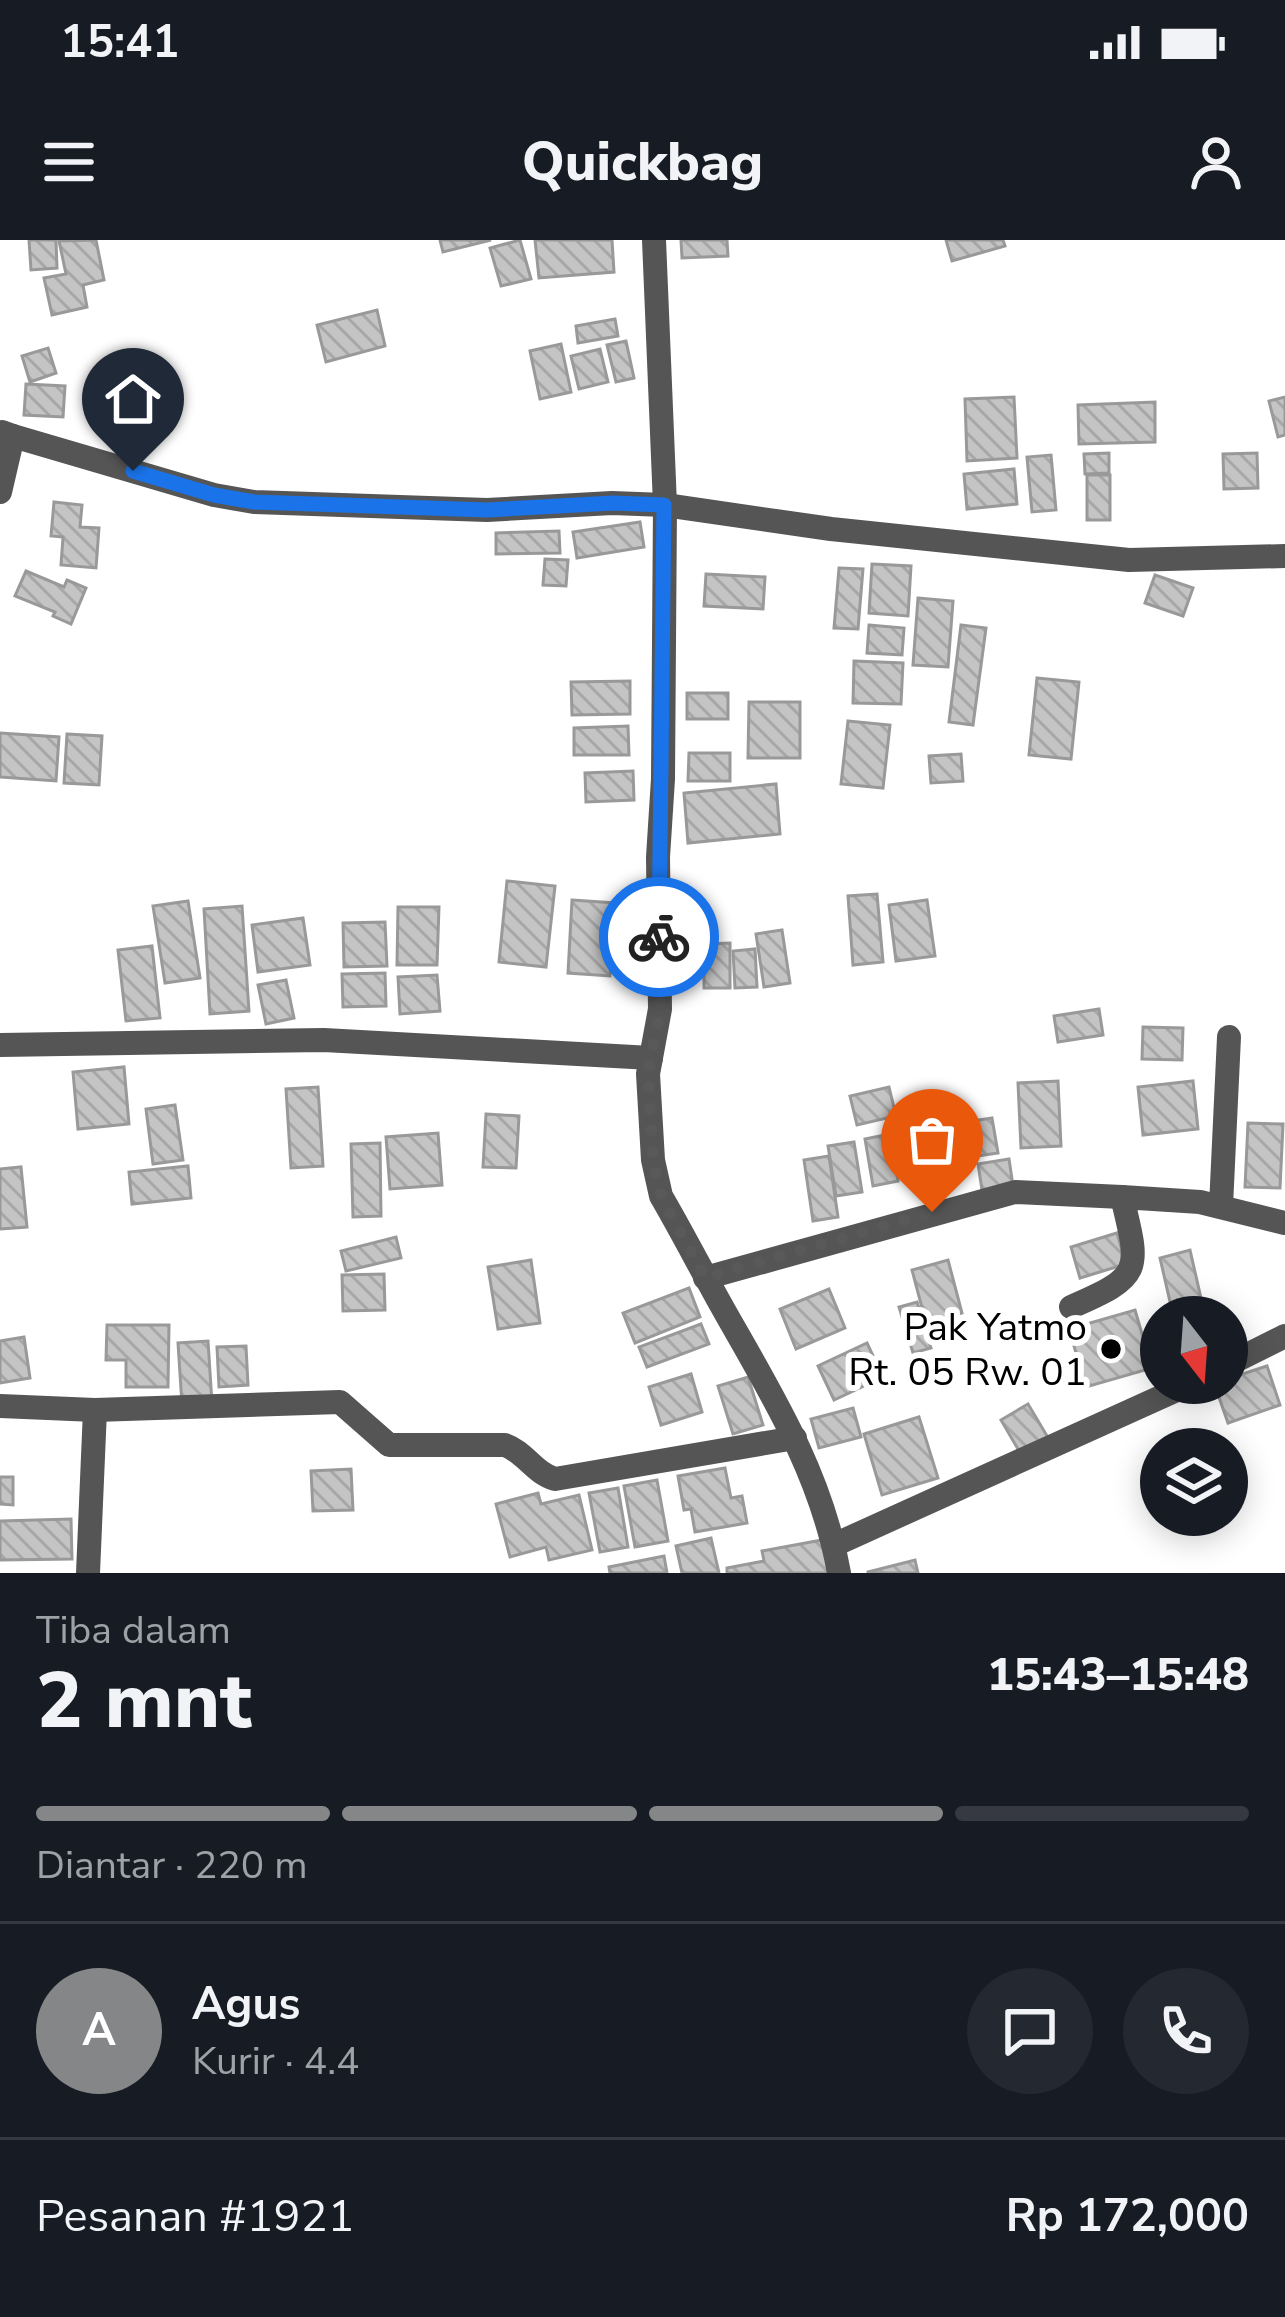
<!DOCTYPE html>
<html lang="id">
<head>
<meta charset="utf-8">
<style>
	body { margin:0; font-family:"Nunito Sans",sans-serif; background:#242831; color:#f1f3f6; height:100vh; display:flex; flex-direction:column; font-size:45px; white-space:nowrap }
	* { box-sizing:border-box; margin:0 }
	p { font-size:39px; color:#9ea1a6 }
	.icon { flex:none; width:66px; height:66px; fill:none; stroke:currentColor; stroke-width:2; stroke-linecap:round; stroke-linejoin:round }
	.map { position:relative; height:1333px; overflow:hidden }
	.sheet { display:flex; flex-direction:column; background:#171b24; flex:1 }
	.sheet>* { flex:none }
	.needle { width:78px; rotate:163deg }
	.tools { position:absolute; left:1140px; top:1056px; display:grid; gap:24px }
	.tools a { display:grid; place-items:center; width:108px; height:108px; border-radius:50%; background:#171b24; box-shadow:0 6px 30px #0003; font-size:60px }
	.pin { position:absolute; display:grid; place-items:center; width:102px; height:102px; color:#fff; margin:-123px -51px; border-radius:50% 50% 50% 0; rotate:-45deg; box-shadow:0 0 12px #0007 }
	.pin .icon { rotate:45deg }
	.courier { position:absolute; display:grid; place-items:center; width:120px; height:120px; margin:-60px; border:9px solid #1a73e8; border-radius:50%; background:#fff; color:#222; box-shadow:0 3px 15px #0007 }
	.head em { font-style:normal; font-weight:800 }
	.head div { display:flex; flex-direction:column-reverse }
	.head { display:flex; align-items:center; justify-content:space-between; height:204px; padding:0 36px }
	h1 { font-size:78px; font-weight:800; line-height:90px }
	.bar { display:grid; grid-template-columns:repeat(4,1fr); gap:18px 12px; align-content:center; height:144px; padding:0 36px }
	.bar i { height:15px; border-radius:9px; background:#363941 }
	.bar .selected { background:#858687 }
	.bar p { grid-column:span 4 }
	.line { display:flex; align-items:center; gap:30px; padding:0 36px; border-top:3px solid #363941 }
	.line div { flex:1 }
	.round { display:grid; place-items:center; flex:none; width:126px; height:126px; border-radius:63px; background:#242831 }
	.status { display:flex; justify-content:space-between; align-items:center; height:84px; padding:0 60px; background:#171b24; direction:ltr }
	.status svg { height:33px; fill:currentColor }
	header { display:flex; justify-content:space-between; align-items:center; height:156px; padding:0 36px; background:#171b24; font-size:54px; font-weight:800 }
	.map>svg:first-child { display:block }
	.building { fill:url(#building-back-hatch); stroke:#999; stroke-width:3 }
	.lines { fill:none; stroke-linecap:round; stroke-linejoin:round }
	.street { stroke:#555; stroke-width:24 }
	.done { stroke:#595959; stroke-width:12; stroke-dasharray:0 21.6 }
	.route { stroke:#1a73e8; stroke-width:15 }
	.poi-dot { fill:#000; stroke:#fff; stroke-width:4.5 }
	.labels { text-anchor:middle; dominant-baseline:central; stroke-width:12; stroke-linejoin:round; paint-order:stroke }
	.poi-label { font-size:39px; fill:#000; stroke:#fff; text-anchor:end }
</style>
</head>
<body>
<div class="status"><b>15:41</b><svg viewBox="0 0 49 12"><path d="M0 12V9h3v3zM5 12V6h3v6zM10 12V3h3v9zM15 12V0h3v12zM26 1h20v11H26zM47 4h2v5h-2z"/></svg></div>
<header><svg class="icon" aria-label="menu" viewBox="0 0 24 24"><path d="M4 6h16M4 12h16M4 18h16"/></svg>Quickbag<svg class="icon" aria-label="person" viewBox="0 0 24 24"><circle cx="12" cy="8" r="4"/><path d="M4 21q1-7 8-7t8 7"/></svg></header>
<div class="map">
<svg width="1285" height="1333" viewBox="0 0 1285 1333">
	<defs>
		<pattern id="building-back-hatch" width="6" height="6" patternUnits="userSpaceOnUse" patternTransform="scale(3)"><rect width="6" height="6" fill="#c4c4c4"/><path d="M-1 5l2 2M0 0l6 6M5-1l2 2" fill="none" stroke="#a7a7a7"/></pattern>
	</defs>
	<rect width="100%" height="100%" fill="#fff"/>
	<g class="building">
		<path d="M29,0h27l1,28 -26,2z"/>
		<path d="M96,0l8,40 -21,5 4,22 -35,8 -8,-37 22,-4 -7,-33z"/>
		<path d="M440,0h51l-48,12z"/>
		<path d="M520,0l11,39 -30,7 -11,-38z"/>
		<path d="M535,0h77l2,32 -75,6z"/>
		<path d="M681,0h46l1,16 -46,2z"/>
		<path d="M946,0h57l2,6 -53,15z"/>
		<path d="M377,70l8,36 -59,16 -9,-37z"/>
		<path d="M615,79l3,17 -40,7 -2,-17z"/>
		<path d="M626,101l8,37 -18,4 -9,-37z"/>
		<path d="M561,104l10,48 -31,7 -10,-48z"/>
		<path d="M48,108l8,25 -26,9 -8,-26z"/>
		<path d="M600,109l8,33 -29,7 -8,-33z"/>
		<path d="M26,144l39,2 -2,31 -39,-2z"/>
		<path d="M1014,157l3,61 -50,3 -2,-62z"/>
		<path d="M1285,157v38l-7,2 -9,-36z"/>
		<path d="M1155,162v40l-76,2 -1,-39z"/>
		<path d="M1109,213v20l-24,1 -1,-20z"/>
		<path d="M1257,213l1,35 -34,1 -1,-35z"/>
		<path d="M1051,215l5,55 -24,2 -5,-55z"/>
		<path d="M1014,229l3,35 -50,5 -3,-35z"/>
		<rect x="1087" y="235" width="23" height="45"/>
		<path d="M54,262l28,3 -2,22 19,1 -3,40 -35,-3 2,-28 -12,-1z"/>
		<path d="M640,282l4,25 -67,11 -4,-26z"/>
		<path d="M559,291l1,22 -64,1v-21z"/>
		<path d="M545,319l23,1 -2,26 -23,-1z"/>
		<path d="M872,324l39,2 -3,50 -39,-3z"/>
		<path d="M839,328l24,1 -5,60 -24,-1z"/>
		<path d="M26,331l38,16 3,-7 19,8 -15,36 -18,-8 2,-4 -40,-16z"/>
		<path d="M706,334l59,3 -2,32 -59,-3z"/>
		<path d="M1155,335l38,13 -10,28 -38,-13z"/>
		<path d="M918,358l35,3 -5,66 -35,-2z"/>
		<path d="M869,385l35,3 -2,27 -35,-2z"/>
		<path d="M961,385l25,3 -13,97 -24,-3z"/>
		<path d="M854,421l49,2 -2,41 -48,-1z"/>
		<path d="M1037,438l42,4 -8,77 -42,-4z"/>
		<path d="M630,441v33l-58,1 -1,-33z"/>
		<rect x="687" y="453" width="41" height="26"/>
		<path d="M749,462h51v56h-52z"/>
		<path d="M848,481l42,4 -7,63 -42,-4z"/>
		<path d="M628,486l1,29h-55v-27z"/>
		<path d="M0,493l59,4 -3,44 -56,-4z"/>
		<path d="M67,494l35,2 -3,49 -35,-2z"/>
		<path d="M689,513h41v28h-42z"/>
		<path d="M961,514l2,27 -32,2 -2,-27z"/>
		<path d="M633,531l1,29 -48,2 -1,-29z"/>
		<path d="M776,544l4,50 -92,9 -4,-50z"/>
		<path d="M507,641l48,5 -9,81 -47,-5z"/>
		<path d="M877,654l6,68 -30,3 -5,-69z"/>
		<path d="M572,660l43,3 -5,73 -42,-3z"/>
		<path d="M927,660l8,56 -39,5 -7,-56z"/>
		<path d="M188,661l12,77 -35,5 -12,-77z"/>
		<path d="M242,666l7,105 -39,3 -6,-105z"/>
		<path d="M398,667h41l-2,58h-40z"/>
		<path d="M303,678l7,47 -52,7 -6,-47z"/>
		<path d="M385,682l2,44 -43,1 -1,-44z"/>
		<path d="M782,690l8,53 -26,4 -8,-53z"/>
		<path d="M730,703v45h-26v-44z"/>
		<path d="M152,706l8,72 -34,3 -8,-71z"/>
		<path d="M755,709l2,38 -22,1 -2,-37z"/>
		<path d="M385,733l1,33 -43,1 -1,-33z"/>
		<path d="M437,735l3,36 -40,3 -2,-37z"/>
		<path d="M286,740l8,38 -28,6 -8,-39z"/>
		<path d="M1099,769l4,26 -45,7 -4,-26z"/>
		<path d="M1143,787l40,1 -1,32 -40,-1z"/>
		<path d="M124,827l5,57 -51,5 -5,-57z"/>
		<path d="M1058,841l3,65 -40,2 -3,-65z"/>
		<path d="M1193,841l5,48 -55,6 -5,-48z"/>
		<path d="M318,847l5,79 -32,2 -5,-79z"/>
		<path d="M889,847l7,29 -39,9 -7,-29z"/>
		<path d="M175,865l8,55 -30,4 -7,-55z"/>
		<path d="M941,872l10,56 -36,8 -11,-57z"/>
		<path d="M486,874l33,2 -3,52 -33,-1z"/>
		<path d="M992,878l6,35 -34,5 -5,-35z"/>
		<path d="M1248,883l35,1 -3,64 -35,-1z"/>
		<path d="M438,893l4,52 -52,4 -4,-52z"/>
		<path d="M890,894l8,47 -25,5 -8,-47z"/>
		<path d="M854,902l8,50 -26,4 -8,-50z"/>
		<path d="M380,903l1,73 -28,1 -2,-73z"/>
		<path d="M829,916l9,61 -25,4 -9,-61z"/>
		<path d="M1009,919l4,27 -31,4 -4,-26z"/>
		<path d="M188,926l3,32 -59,6 -3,-32z"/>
		<path d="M21,927l6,60 -27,2v-60z"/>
		<path d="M1117,993l9,31 -46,14 -9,-31z"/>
		<path d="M396,997l5,21 -55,13 -5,-20z"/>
		<path d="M1190,1010l13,57 -30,8 -13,-57z"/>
		<path d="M531,1020l9,63 -42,6 -10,-62z"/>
		<path d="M948,1020l14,53 -36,10 -14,-53z"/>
		<path d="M384,1034l1,36 -42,1 -1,-36z"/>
		<path d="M689,1048l11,29 -65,26 -12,-30z"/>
		<path d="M829,1049l16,39 -49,21 -16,-40z"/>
		<path d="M917,1062l14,46 -18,5 -14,-46z"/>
		<path d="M1135,1070l17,58 -66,19 -17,-58z"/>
		<path d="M701,1084l8,20 -62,23 -8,-20z"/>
		<path d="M107,1085h62l-1,62h-42v-27h-20z"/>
		<path d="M24,1097l6,41 -30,5v-42z"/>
		<path d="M208,1101l4,62 -30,2 -4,-62z"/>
		<path d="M867,1103l16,34 -49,23 -16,-34z"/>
		<path d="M246,1106l2,39 -29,2 -2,-40z"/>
		<path d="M1267,1126l13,39 -52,18 -14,-40h13v-4z"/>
		<path d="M691,1134l11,38 -41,13 -12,-38z"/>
		<path d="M748,1137l15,48 -30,9 -15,-48z"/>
		<path d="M1028,1164l22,37 -28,15 -21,-36z"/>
		<path d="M853,1168l8,29 -42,11 -8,-29z"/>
		<path d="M919,1177l19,61 -56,17 -18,-61z"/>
		<path d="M725,1228l6,30 11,-2 5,27 -52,9 -4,-23 -7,1 -6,-34z"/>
		<path d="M351,1229l2,41 -40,1 -2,-40z"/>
		<path d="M0,1237h13v28l-13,-1z"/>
		<path d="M657,1240l11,61 -33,6 -11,-61z"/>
		<path d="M618,1248l10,59 -28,5 -11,-59z"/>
		<path d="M538,1253l3,11 38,-9 13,55 -43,10 -3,-13 -36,10 -14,-53z"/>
		<path d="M71,1279l1,40 -72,1v-39z"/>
		<path d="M711,1298l8,35h-37l-6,-27z"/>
		<path d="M827,1299l6,34h-106v-5l37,-7 -2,-10z"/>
		<path d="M664,1316l3,17h-57l-1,-6z"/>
		<path d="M915,1320l3,13h-50v-1z"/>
	</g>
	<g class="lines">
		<g class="street">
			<path d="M654,0l11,265 -2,274 -5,78 2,152 -12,65 5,86 8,36c25,43 47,87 72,130 46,80 90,156 106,247"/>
			<path d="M13,196l201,59 40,7 233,8 125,-7 53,2 166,24 298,31 156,-4"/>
			<path d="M0,252l13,-56 -11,-4"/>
			<path d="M0,805l324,-5 327,18"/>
			<path d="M1221,966l8,-169"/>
			<path d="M705,1038l310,-86 107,5"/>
			<path d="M1071,1067c72,-31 69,-36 51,-110l78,5 85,21"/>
			<path d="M1227,1125l58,-29"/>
			<path d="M0,1166l95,4 245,-8 49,43h116c20,7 29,28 50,34l240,-41"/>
			<path d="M834,1305l358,-162"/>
			<path d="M88,1333l7,-163"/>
		</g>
	</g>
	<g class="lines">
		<path class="done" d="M659,697l1,72 -12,65 5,86 8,36 44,82 227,-66"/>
		<path class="route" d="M133,231l81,24 40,7 233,8 126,-7 51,2 -5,432"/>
	</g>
	<circle class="poi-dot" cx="1111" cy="1109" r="12"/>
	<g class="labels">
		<g class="poi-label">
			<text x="1087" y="1087">Pak Yatmo<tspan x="1087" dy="45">Rt. 05 Rw. 01</tspan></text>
		</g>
	</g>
</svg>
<div class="tools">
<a><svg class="needle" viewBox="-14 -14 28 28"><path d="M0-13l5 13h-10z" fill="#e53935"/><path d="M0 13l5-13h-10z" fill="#9ea1a6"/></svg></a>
<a><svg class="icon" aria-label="layers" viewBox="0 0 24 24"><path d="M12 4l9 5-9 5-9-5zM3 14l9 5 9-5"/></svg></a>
</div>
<div class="pin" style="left:932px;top:972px;background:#ea580c"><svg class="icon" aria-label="bag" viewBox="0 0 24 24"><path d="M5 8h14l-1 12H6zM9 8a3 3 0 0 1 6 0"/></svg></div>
<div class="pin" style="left:133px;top:231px;background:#1f2937"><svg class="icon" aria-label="home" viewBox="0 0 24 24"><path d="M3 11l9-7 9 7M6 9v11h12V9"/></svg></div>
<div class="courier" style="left:659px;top:697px"><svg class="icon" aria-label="bike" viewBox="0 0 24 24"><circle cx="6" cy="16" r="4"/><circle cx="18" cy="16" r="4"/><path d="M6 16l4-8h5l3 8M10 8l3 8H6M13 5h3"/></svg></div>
</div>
<section class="sheet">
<div class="head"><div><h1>2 mnt</h1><p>Tiba dalam</p></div><em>15:43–15:48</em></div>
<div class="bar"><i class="selected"></i><i class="selected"></i><i class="selected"></i><i></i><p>Diantar · 220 m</p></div>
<div class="line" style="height:216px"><b class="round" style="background:#858687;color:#fff">A</b><div><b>Agus</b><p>Kurir · 4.4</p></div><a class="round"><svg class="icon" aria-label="chat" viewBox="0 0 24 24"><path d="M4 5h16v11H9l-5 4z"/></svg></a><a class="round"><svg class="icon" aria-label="phone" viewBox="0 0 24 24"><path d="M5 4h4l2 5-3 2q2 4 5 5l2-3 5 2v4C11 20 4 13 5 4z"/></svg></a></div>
<div class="line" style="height:156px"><div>Pesanan #1921</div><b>Rp 172,000</b></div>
</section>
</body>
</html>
